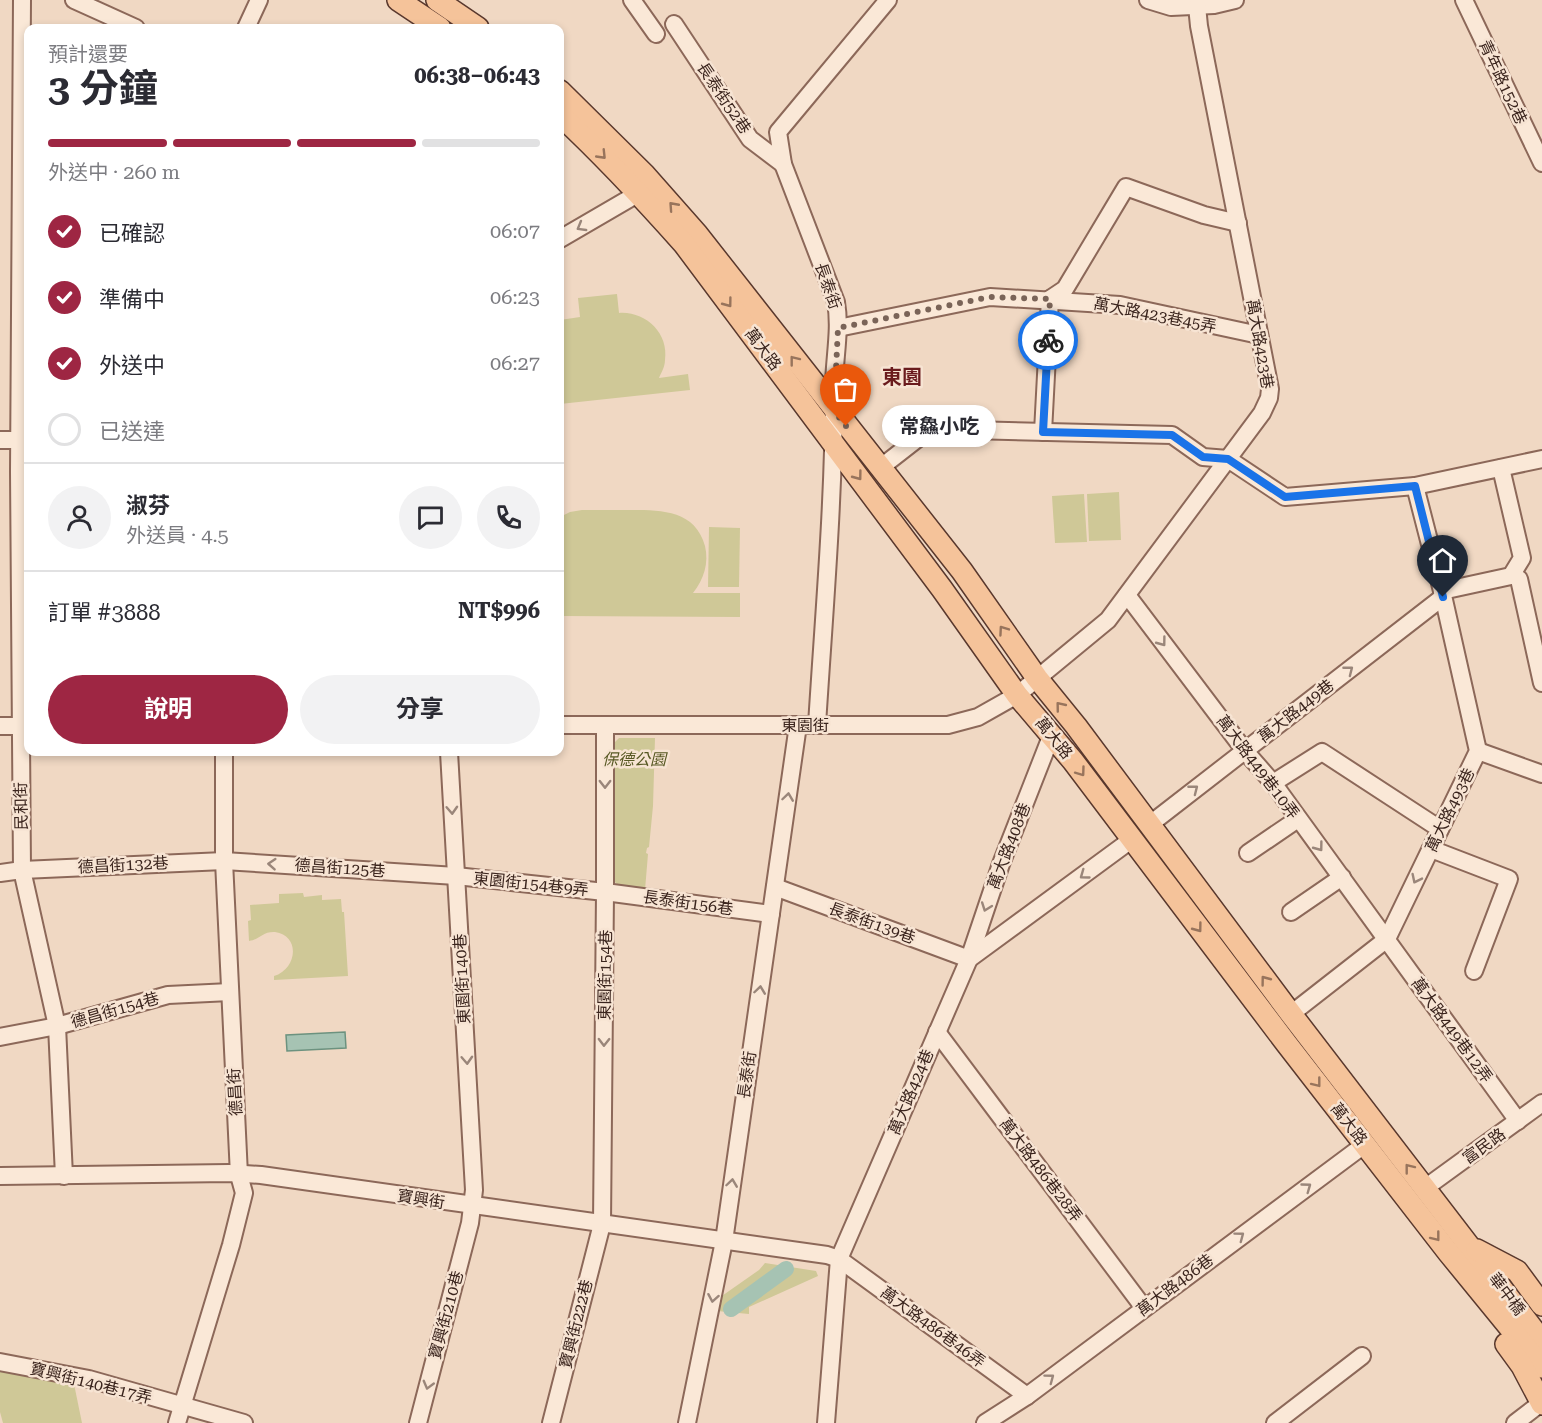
<!DOCTYPE html>
<html lang="zh-TW">
<head>
<meta charset="utf-8">
<style>
	body { margin:0; font-family:"Roboto Serif","Noto Sans TC",serif; background:#f2f2f3; color:#2b2b33; height:100vh; display:flex; flex-direction:column; font-size:22px; white-space:nowrap }
	* { box-sizing:border-box; margin:0 }
	p { font-size:20px; color:#7c7c81 }
	.icon { flex:none; width:33px; height:33px; fill:none; stroke:currentColor; stroke-width:2; stroke-linecap:round; stroke-linejoin:round }
	.map { position:relative; flex:1; overflow:hidden }
	.sheet { position:absolute; left:24px; top:24px; width:540px; height:732px; display:flex; flex-direction:column; background:#fff; border-radius:12px; box-shadow:0 3px 9px #0003 }
	.sheet>* { flex:none }
	.pin { position:absolute; display:grid; place-items:center; width:51px; height:51px; color:#fff; margin:-62px -26px; border-radius:50% 50% 50% 0; rotate:-45deg; box-shadow:0 0 6px #0007 }
	.pin .icon { rotate:45deg }
	.courier { position:absolute; display:grid; place-items:center; width:60px; height:60px; margin:-30px; border:4px solid #1a73e8; border-radius:50%; background:#fff; color:#222; box-shadow:0 2px 8px #0007 }
	.bubble { position:absolute; height:42px; border-radius:21px; background:#fff; box-shadow:0 3px 9px #0003; font-size:20px; font-weight:700; line-height:42px; text-align:center }
	.summary em { font-style:normal; font-weight:700 }
	.summary div { display:flex; flex-direction:column-reverse }
	.summary { display:flex; align-items:center; justify-content:space-between; height:102px; padding:0 24px }
	h1 { font-size:39px; font-weight:700; line-height:45px }
	.bar { display:grid; grid-template-columns:repeat(4,1fr); gap:9px 6px; align-content:center; height:72px; padding:0 24px }
	.bar i { height:8px; border-radius:4px; background:#e1e1e2 }
	.bar .selected { background:#9e2643 }
	.bar p { grid-column:span 4 }
	.line { display:flex; align-items:center; gap:15px; padding:0 24px; border-top:2px solid #e1e1e2 }
	.line div { flex:1 }
	.round { display:grid; place-items:center; flex:none; width:63px; height:63px; border-radius:32px; background:#f2f2f3 }
	ol { padding:0 24px; list-style:none }
	li { display:flex; align-items:center; gap:18px; height:66px }
	li p { margin-inline-start:auto }
	li .icon { padding:6px; border-radius:50%; background:#9e2643; color:#fff; stroke-width:4 }
	li:last-child { color:#7c7c81 }
	li i { width:33px; height:33px; border:3px solid #e1e1e2; border-radius:50% }
	.cta { display:flex; gap:12px; margin-top:auto; padding:12px 24px }
	.cta a { flex:1; height:69px; border-radius:36px; background:#9e2643; color:#fff; font-size:24px; font-weight:700; line-height:69px; text-align:center }
	.cta a+a { background:#f2f2f3; color:#2b2b33 }
	.map>svg:first-child { display:block }
	.green { fill:#cfc897 }
	.water { fill:#a6c3b3; stroke:#6c927f; stroke-width:1.5 }
	.lines { fill:none; stroke-linecap:round; stroke-linejoin:round }
	.canal { stroke:#a6c3b3; stroke-width:16 }
	.minor-casing { stroke:#8c6859; stroke-width:20 }
	.major-casing { stroke:#59382d; stroke-width:24 }
	.minor { stroke:#fae8d7; stroke-width:16 }
	.major { stroke:#f5c39a; stroke-width:21 }
	.oneway { stroke:#98745c }
	.oneway2 { stroke:#9a867a }
	.done { stroke:#7a6458; stroke-width:6; stroke-dasharray:0 10.8 }
	.route { stroke:#1a73e8; stroke-width:8 }
	.labels { text-anchor:middle; dominant-baseline:central; stroke-width:5; stroke-linejoin:round; paint-order:stroke }
	.street-label { font-size:16px; fill:#3b251e; stroke:#f7e4d3 }
	.park-label { font-size:16px; font-style:italic; fill:#575823; stroke:#f7e4d3 }
	.quarter-label { font-size:20px; font-weight:bold; fill:#6a1b1d; stroke:#f7e4d3 }
</style>
</head>
<body>
<div class="map">
<svg width="1542" height="1423" viewBox="0 0 1542 1423">
	<rect width="100%" height="100%" fill="#f0d8c3"/>
	<g class="green">
		<path d="M617,294l2,19c26,-2 50,20 46,47 0,7 -4,13 -6,18l29,-4 2,16 -130,14v-84l20,-3 -2,-19z"/>
		<path d="M1119,492l2,48 -32,1 -2,-47z"/>
		<path d="M1084,494l3,48 -32,1 -3,-47z"/>
		<path d="M582,510c16,0 31,0 46,0 31,0 67,-1 77,36 4,17 -1,33 -12,47h47v24l-180,-1v-99l10,-5z"/>
		<path d="M709,527l31,1 -1,59h-31z"/>
		<path d="M619,738h36l-2,68 -4,41 -2,1 -1,5 2,1 -3,36 -26,-4 -7,-7 1,-135z"/>
		<path d="M303,893l1,4 18,-2v5l19,-1 1,13h2l4,64 -74,4v-4c23,-7 27,-40 1,-44 -12,-1 -16,8 -26,9l-1,-20 3,-1 -1,-15 29,-2v-9z"/>
		<path d="M765,1263l51,8 2,5 -69,31v7l-32,-3 2,-13 40,-28z"/>
		<path d="M0,1366l74,18 8,39h-79l-3,-11z"/>
	</g>
	<path class="water" d="M345,1032l1,16 -59,3 -1,-16z"/>
	<g class="lines">
		<path class="canal" d="M731,1309l55,-40"/>
		<defs>
			<g id="minor">
				<path d="M22,0l-3,472 3,398 35,156 7,150"/>
				<path d="M74,0l62,28"/>
				<path d="M632,0l24,34"/>
				<path d="M1148,0l23,7 43,-2 21,-5"/>
				<path d="M1464,0l78,163"/>
				<path d="M674,24l76,115 33,25"/>
				<path d="M246,28l13,-28"/>
				<path d="M560,239l79,-46"/>
				<path d="M1050,299l15,-10 61,-102 78,28 34,8"/>
				<path d="M838,328l152,-31 130,8 139,30"/>
				<path d="M1043,432l7,-133"/>
				<path d="M0,440h28"/>
				<path d="M880,468l50,-39 242,6 31,22 25,2 57,38 130,-11 127,-27"/>
				<path d="M1519,579l23,104"/>
				<path d="M1442,591l69,-15 11,-18 -21,-90"/>
				<path d="M1127,595l118,156 28,32 245,338"/>
				<path d="M560,725h388l30,-8 39,-22 91,-75 154,-207 7,-15 1,-9 -71,-363 -2,-20 2,-6"/>
				<path d="M817,725c7,-112 17,-225 17,-337 0,-29 7,-58 2,-86l-53,-138 -5,-32 110,-132"/>
				<path d="M0,726h28"/>
				<path d="M1478,751l64,23"/>
				<path d="M1273,783l49,-31 118,77"/>
				<path d="M1149,825l294,-228"/>
				<path d="M1431,849l78,30 -35,92"/>
				<path d="M1248,853l50,-34"/>
				<path d="M0,873l22,-3 202,-9 232,15 149,16 166,22"/>
				<path d="M775,887l194,72"/>
				<path d="M1291,912l51,-35"/>
				<path d="M969,959l162,-119"/>
				<path d="M1291,1014l96,-75 91,-188 -36,-160 -27,-105"/>
				<path d="M937,1032l207,276"/>
				<path d="M0,1037l57,-11 111,-31 62,-3"/>
				<path d="M0,1176l229,-3 32,2 566,80 12,4 188,137"/>
				<path d="M1425,1188l117,-85"/>
				<path d="M0,1362l89,17 155,44"/>
				<path d="M177,1423l54,-178 13,-52 -5,-18 -15,-314v-109"/>
				<path d="M418,1423l52,-200 4,-33 -25,-438"/>
				<path d="M551,1423l51,-199 3,-332v-167"/>
				<path d="M687,1423l37,-182 74,-516"/>
				<path d="M826,1423l13,-164 130,-300 32,-95 51,-130"/>
				<path d="M985,1423l42,-27 337,-251"/>
				<path d="M1275,1423l87,-67"/>
				<path d="M1515,1423l26,-20"/>
			</g>
			<g id="major">
				<path d="M398,0l42,28"/>
				<path d="M437,0l41,28"/>
				<path d="M560,91l84,83 53,60 265,337 75,107 39,48 215,288 251,327"/>
				<path d="M560,115c44,41 84,84 124,129l258,345 75,106 56,66 213,282 162,209 94,115"/>
				<path d="M1477,1250l40,21 25,34"/>
				<path d="M1506,1344l16,22 20,38"/>
			</g>
		</defs>
		<use href="#minor" class="minor-casing"/>
		<use href="#major" class="major-casing"/>
		<use href="#minor" class="minor"/>
		<use href="#major" class="major"/>
	</g>
	<defs><path id="oneway-chevron" d="M-2-3.5L2.5 0L-2 3.5" fill="none" stroke-width="1.6" stroke-linecap="round" stroke-linejoin="round" transform="scale(1.5)"/></defs>
	<g class="oneway">
		<use href="#oneway-chevron" transform="translate(602 155) rotate(46)"/>
		<use href="#oneway-chevron" transform="translate(673 206) rotate(-132)"/>
		<use href="#oneway-chevron" transform="translate(728 303) rotate(53)"/>
		<use href="#oneway-chevron" transform="translate(794 360) rotate(-128)"/>
		<use href="#oneway-chevron" transform="translate(858 476) rotate(53)"/>
		<use href="#oneway-chevron" transform="translate(1003 630) rotate(-125)"/>
		<use href="#oneway-chevron" transform="translate(1060 706) rotate(-129)"/>
		<use href="#oneway-chevron" transform="translate(1081 772) rotate(54)"/>
		<use href="#oneway-chevron" transform="translate(1198 928) rotate(53)"/>
		<use href="#oneway-chevron" transform="translate(1265 980) rotate(-127)"/>
		<use href="#oneway-chevron" transform="translate(1317 1083) rotate(52)"/>
		<use href="#oneway-chevron" transform="translate(1409 1168) rotate(-128)"/>
		<use href="#oneway-chevron" transform="translate(1436 1237) rotate(52)"/>
	</g>
	<g class="oneway2">
		<use href="#oneway-chevron" transform="translate(581 227) rotate(150)"/>
		<use href="#oneway-chevron" transform="translate(1162 642) rotate(53)"/>
		<use href="#oneway-chevron" transform="translate(1349 670) rotate(-38)"/>
		<use href="#oneway-chevron" transform="translate(605 784) rotate(90)"/>
		<use href="#oneway-chevron" transform="translate(1194 789) rotate(-38)"/>
		<use href="#oneway-chevron" transform="translate(788 797) rotate(-82)"/>
		<use href="#oneway-chevron" transform="translate(452 810) rotate(87)"/>
		<use href="#oneway-chevron" transform="translate(1319 847) rotate(53)"/>
		<use href="#oneway-chevron" transform="translate(272 864) rotate(-176)"/>
		<use href="#oneway-chevron" transform="translate(1084 875) rotate(144)"/>
		<use href="#oneway-chevron" transform="translate(1416 879) rotate(116)"/>
		<use href="#oneway-chevron" transform="translate(986 907) rotate(110)"/>
		<use href="#oneway-chevron" transform="translate(760 990) rotate(-82)"/>
		<use href="#oneway-chevron" transform="translate(604 1042) rotate(91)"/>
		<use href="#oneway-chevron" transform="translate(467 1060) rotate(87)"/>
		<use href="#oneway-chevron" transform="translate(732 1183) rotate(-82)"/>
		<use href="#oneway-chevron" transform="translate(1307 1187) rotate(-36)"/>
		<use href="#oneway-chevron" transform="translate(1240 1236) rotate(-37)"/>
		<use href="#oneway-chevron" transform="translate(713 1298) rotate(100)"/>
		<use href="#oneway-chevron" transform="translate(1050 1378) rotate(-37)"/>
		<use href="#oneway-chevron" transform="translate(428 1385) rotate(105)"/>
	</g>
	<g class="lines">
		<path class="done" d="M846,426l-12,-15 4,-83 152,-31 60,2 -2,41"/>
		<path class="route" d="M1048,340l-5,92 129,3 31,22 25,2 57,38 130,-11 28,111"/>
	</g>
	<g class="labels">
		<g class="street-label">
			<text transform="translate(1503 82) rotate(65)">青年路152巷</text>
			<text transform="translate(724 98) rotate(56)">長泰街52巷</text>
			<text transform="translate(828 286) rotate(71)">長泰街</text>
			<text transform="translate(1155 315) rotate(11)">萬大路423巷45弄</text>
			<text transform="translate(1260 344) rotate(80)">萬大路423巷</text>
			<text transform="translate(763 349) rotate(53)">萬大路</text>
			<text transform="translate(1296 711) rotate(-38)">萬大路449巷</text>
			<text x="805" y="725">東園街</text>
			<text transform="translate(1054 738) rotate(51)">萬大路</text>
			<text transform="translate(1258 767) rotate(53)">萬大路449巷10弄</text>
			<text transform="translate(21 806) rotate(-91)">民和街</text>
			<text transform="translate(1450 810) rotate(-64)">萬大路493巷</text>
			<text transform="translate(1009 846) rotate(-69)">萬大路408巷</text>
			<text transform="translate(123 865) rotate(-3)">德昌街132巷</text>
			<text transform="translate(340 868) rotate(4)">德昌街125巷</text>
			<text transform="translate(531 884) rotate(6)">東園街154巷9弄</text>
			<text transform="translate(688 903) rotate(8)">長泰街156巷</text>
			<text transform="translate(872 923) rotate(20)">長泰街139巷</text>
			<text transform="translate(605 975) rotate(-89)">東園街154巷</text>
			<text transform="translate(462 979) rotate(-93)">東園街140巷</text>
			<text transform="translate(115 1010) rotate(-16)">德昌街154巷</text>
			<text transform="translate(1452 1030) rotate(54)">萬大路449巷12弄</text>
			<text transform="translate(747 1075) rotate(-82)">長泰街</text>
			<text transform="translate(235 1092) rotate(-93)">德昌街</text>
			<text transform="translate(911 1092) rotate(-67)">萬大路424巷</text>
			<text transform="translate(1349 1124) rotate(52)">萬大路</text>
			<text transform="translate(1484 1146) rotate(-36)">富民路</text>
			<text transform="translate(1041 1170) rotate(53)">萬大路486巷28弄</text>
			<text transform="translate(421 1199) rotate(9)">寶興街</text>
			<text transform="translate(1175 1285) rotate(-37)">萬大路486巷</text>
			<text transform="translate(1507 1294) rotate(53)">華中橋</text>
			<text transform="translate(446 1315) rotate(-75)">寶興街210巷</text>
			<text transform="translate(576 1324) rotate(-76)">寶興街222巷</text>
			<text transform="translate(933 1327) rotate(36)">萬大路486巷46弄</text>
			<text transform="translate(91 1383) rotate(14)">寶興街140巷17弄</text>
		</g>
		<g class="park-label">
			<text x="634" y="759">保德公園</text>
		</g>
		<g class="quarter-label">
			<text x="902" y="377">東園</text>
		</g>
	</g>
</svg>
<div class="pin" style="left:846px;top:426px;background:#ea580c"><svg class="icon" aria-label="bag" viewBox="0 0 24 24"><path d="M5 8h14l-1 12H6zM9 8a3 3 0 0 1 6 0"/></svg></div>
<div class="pin" style="left:1443px;top:597px;background:#1f2937"><svg class="icon" aria-label="home" viewBox="0 0 24 24"><path d="M3 11l9-7 9 7M6 9v11h12V9"/></svg></div>
<div class="courier" style="left:1048px;top:340px"><svg class="icon" aria-label="bike" viewBox="0 0 24 24"><circle cx="6" cy="16" r="4"/><circle cx="18" cy="16" r="4"/><path d="M6 16l4-8h5l3 8M10 8l3 8H6M13 5h3"/></svg></div>
<div class="bubble" style="left:882px;top:405px;width:114px">常鱻小吃</div>
<section class="sheet">
<div class="summary"><div><h1>3 分鐘</h1><p>預計還要</p></div><em>06:38–06:43</em></div>
<div class="bar"><i class="selected"></i><i class="selected"></i><i class="selected"></i><i></i><p>外送中 · 260 m</p></div>
<ol>
<li><svg class="icon" aria-label="check" viewBox="0 0 24 24"><path d="M5 12l5 5 9-10"/></svg>已確認<p>06:07</p></li>
<li><svg class="icon" aria-label="check" viewBox="0 0 24 24"><path d="M5 12l5 5 9-10"/></svg>準備中<p>06:23</p></li>
<li><svg class="icon" aria-label="check" viewBox="0 0 24 24"><path d="M5 12l5 5 9-10"/></svg>外送中<p>06:27</p></li>
<li><i></i>已送達</li>
</ol>
<div class="line" style="height:108px"><a class="round"><svg class="icon" aria-label="person" viewBox="0 0 24 24"><circle cx="12" cy="8" r="4"/><path d="M4 21q1-7 8-7t8 7"/></svg></a><div><b>淑芬</b><p>外送員 · 4.5</p></div><a class="round"><svg class="icon" aria-label="chat" viewBox="0 0 24 24"><path d="M4 5h16v11H9l-5 4z"/></svg></a><a class="round"><svg class="icon" aria-label="phone" viewBox="0 0 24 24"><path d="M5 4h4l2 5-3 2q2 4 5 5l2-3 5 2v4C11 20 4 13 5 4z"/></svg></a></div>
<div class="line" style="height:78px"><div>訂單 #3888</div><b>NT$996</b></div>
<div class="cta"><a>說明</a><a>分享</a></div>
</section>
</div>
</body>
</html>
